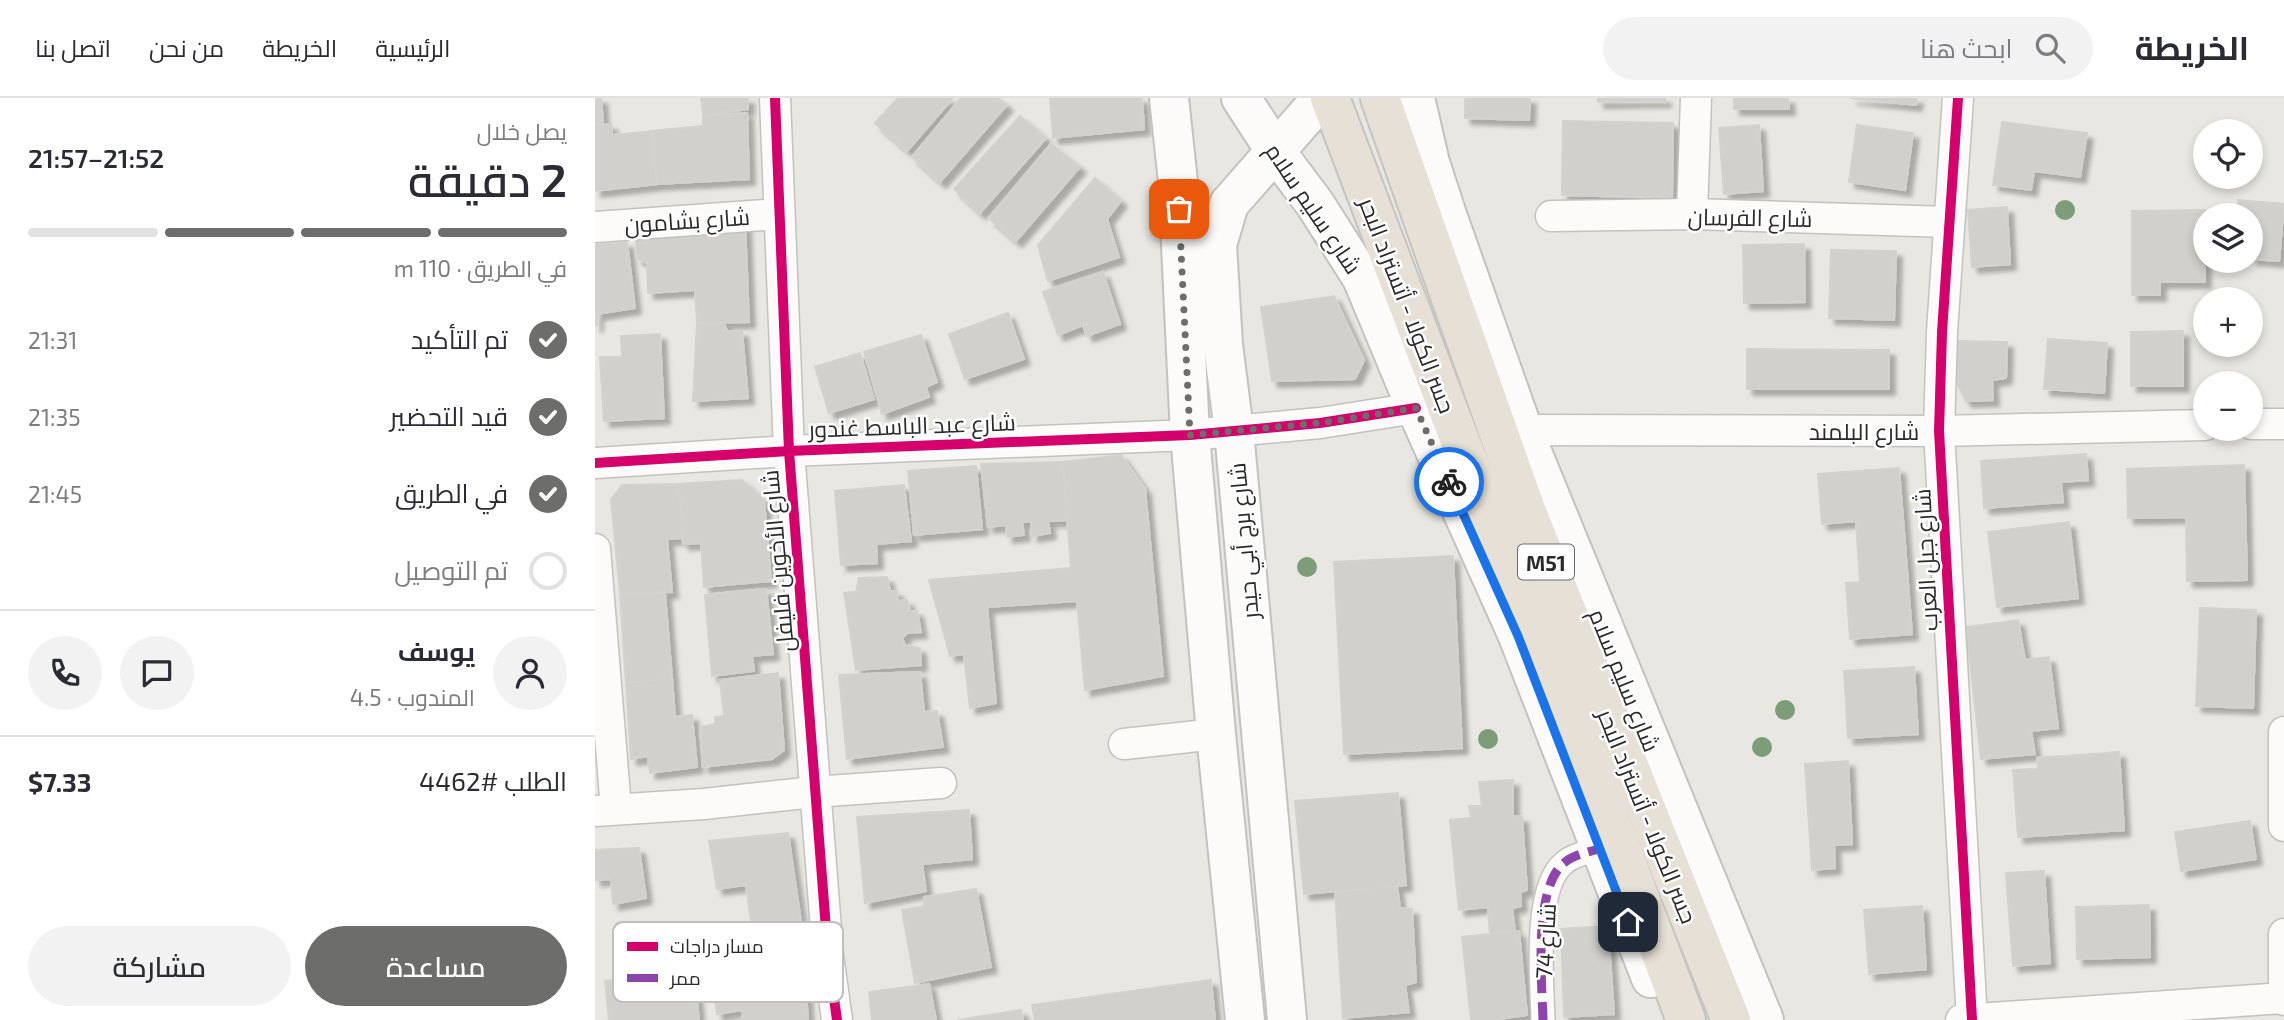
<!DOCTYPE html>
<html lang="ar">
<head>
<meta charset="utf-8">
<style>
	body { margin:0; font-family:"Exo 2",Cairo,sans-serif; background:#f2f2f3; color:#2b2b33; direction:rtl; height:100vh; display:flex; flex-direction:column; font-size:26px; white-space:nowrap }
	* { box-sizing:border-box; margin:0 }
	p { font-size:23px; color:#7c7c81 }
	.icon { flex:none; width:38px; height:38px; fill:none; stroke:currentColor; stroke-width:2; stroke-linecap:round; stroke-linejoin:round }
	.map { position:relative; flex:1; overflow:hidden; direction:ltr }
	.side { display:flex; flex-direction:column; background:#fff; width:595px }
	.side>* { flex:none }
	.buttons { position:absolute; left:1598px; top:21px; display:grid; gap:14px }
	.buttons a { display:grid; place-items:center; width:70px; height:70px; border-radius:50%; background:#fff; box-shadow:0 4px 10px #0003; font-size:35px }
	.pin { position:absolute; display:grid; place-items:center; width:60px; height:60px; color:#fff; margin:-30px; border-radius:14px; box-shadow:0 4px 10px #0006 }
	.courier { position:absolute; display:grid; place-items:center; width:70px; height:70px; margin:-35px; border:5px solid #1a73e8; border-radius:50%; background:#fff; color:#222; box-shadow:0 2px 9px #0007 }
	.summary em { font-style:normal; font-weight:600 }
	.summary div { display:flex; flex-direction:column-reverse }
	.summary { display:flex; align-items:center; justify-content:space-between; height:119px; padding:0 28px }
	h1 { font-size:46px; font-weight:600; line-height:52px }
	.bar { display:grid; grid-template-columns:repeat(4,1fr); gap:10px 7px; align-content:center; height:84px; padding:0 28px }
	.bar i { height:9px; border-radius:5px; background:#e1e1e2 }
	.bar .current { background:#6d6d6b }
	.bar p { grid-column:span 4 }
	.line { display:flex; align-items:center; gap:18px; padding:0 28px; border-top:2px solid #e1e1e2 }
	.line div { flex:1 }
	.round { display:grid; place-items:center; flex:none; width:74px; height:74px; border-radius:37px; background:#f2f2f3 }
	ol { padding:0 28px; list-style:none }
	li { display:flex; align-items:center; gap:21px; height:77px }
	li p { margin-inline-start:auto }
	li .icon { padding:7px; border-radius:50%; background:#6d6d6b; color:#fff; stroke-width:4 }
	li:last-child { color:#7c7c81 }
	li i { width:38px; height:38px; border:4px solid #e1e1e2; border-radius:50% }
	.action { display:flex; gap:14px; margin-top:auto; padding:14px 28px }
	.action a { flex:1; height:80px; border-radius:42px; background:#6d6d6b; color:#fff; font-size:28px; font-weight:600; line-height:80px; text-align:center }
	.action a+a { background:#f2f2f3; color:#2b2b33 }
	header { display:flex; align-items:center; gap:42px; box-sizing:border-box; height:98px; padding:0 35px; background:#fff; border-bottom:2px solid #e1e1e2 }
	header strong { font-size:33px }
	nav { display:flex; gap:38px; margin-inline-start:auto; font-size:24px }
	.search { width:490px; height:63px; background:#f2f2f3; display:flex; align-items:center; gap:18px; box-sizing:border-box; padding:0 24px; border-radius:38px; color:#7c7c81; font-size:26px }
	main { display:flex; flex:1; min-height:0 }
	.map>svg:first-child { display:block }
	.building { fill:#d1d0cc; stroke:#d3d2cd; stroke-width:2; filter:url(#shadow) }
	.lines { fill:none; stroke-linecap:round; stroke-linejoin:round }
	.pedestrian-casing { stroke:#c2c2c1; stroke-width:26 }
	.minor-casing { stroke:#c2c2c1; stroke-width:33 }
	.secondary-casing { stroke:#c2c2c1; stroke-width:42 }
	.motorway-casing { stroke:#c5c4c2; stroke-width:42 }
	.pedestrian { stroke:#fcfbfa; stroke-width:23 }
	.minor { stroke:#fcfbfa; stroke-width:30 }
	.secondary { stroke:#fcfbfa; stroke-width:38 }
	.motorway { stroke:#e6e0d6; stroke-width:38 }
	.quiet { stroke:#8e44ad; stroke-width:9; stroke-dasharray:18 9; stroke-linecap:butt }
	.cycleway-casing { stroke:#fff; stroke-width:15 }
	.cycleway { stroke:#d6006c; stroke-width:10 }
	.tree { fill:#7c9d78 }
	.done { stroke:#6d6d6b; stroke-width:7; stroke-dasharray:0 12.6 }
	.route { stroke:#1a73e8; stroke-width:9 }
	.labels { text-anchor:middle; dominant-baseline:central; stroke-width:5; stroke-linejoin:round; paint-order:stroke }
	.shield { fill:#fff; stroke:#6b6b6b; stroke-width:2 }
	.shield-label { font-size:21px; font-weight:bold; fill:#2b2b2b }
	.street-label { font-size:23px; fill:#2b2b2b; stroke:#fff }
	.key { fill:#fff; stroke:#bfbfbf; stroke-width:2 }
	.key-label { font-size:19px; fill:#2b2b2b }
</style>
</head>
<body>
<header>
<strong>الخريطة</strong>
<div class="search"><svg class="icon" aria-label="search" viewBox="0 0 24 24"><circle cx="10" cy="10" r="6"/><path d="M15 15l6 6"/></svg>ابحث هنا</div>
<nav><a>الرئيسية</a><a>الخريطة</a><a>من نحن</a><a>اتصل بنا</a></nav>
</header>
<main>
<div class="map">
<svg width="1689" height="922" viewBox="0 0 1689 922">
	<defs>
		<filter id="shadow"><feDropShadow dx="6" dy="6" stdDeviation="2" flood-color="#0004"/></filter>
	</defs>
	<rect width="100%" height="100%" fill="#e8e7e1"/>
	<g class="building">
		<path d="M0,0h6l2,25 -8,1z"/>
		<path d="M106,0h47v11l-45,6z"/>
		<path d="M303,0h55l-46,53 -32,-28z"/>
		<path d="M366,0h37l9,7 -67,77 -28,-25z"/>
		<path d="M455,0h92l2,31 -91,9z"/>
		<path d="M870,0h65l-1,22 -64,-2z"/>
		<path d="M1003,0h67v3l-67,1z"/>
		<path d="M1139,0h54l1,11h-55z"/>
		<path d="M1255,0h67l-1,7z"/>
		<path d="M152,15l2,66 -92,5 -5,-53 51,-5v-11z"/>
		<path d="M425,18l26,22 -66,75 -26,-24z"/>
		<path d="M968,23l110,2 -1,75 -110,-3z"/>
		<path d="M1407,24l85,11 -7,44 -46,-6 -3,19 -38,-5z"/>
		<path d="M16,26l1,11 40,-4 5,53 -62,7v-66z"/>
		<path d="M1164,27l4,66 -39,3 -5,-66z"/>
		<path d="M1262,27l56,8 -8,57 -56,-8z"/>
		<path d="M456,46l29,23 -64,74 -27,-23z"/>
		<path d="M500,80l26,23 -14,18 12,38 -71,24 -10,-36z"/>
		<path d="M1643,102l46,4 -5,57 -28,-2v-44h-14z"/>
		<path d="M1412,109l3,57 -38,3 -4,-57z"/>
		<path d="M1610,112v72h-45v13h-28v-84z"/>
		<path d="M150,124l4,100 -52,1 -2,-33 -47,3 -1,-30 -10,-5 -1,-19 20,-1 -1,-9z"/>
		<path d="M32,144l8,66 -38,6v11l-2,1v-81z"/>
		<path d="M1209,146l1,58 -61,1 -1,-58z"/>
		<path d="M1236,152l65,1 -2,69 -65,-2z"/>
		<path d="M508,174l17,52 -33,12 -4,-11 -25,10 -15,-43z"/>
		<path d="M739,198l30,64 -9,19 -83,2 -11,-74z"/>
		<path d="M413,215l16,46 -59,20 -16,-45z"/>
		<path d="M102,225h27l3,8h15l6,67 -55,3z"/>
		<path d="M1588,233v55h-52v-54z"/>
		<path d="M65,236l4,84 -60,3 -4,-64h22l-1,-21z"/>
		<path d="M326,237l16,47 -11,5 3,10 -47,17 -18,-62z"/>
		<path d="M1453,241l59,4 -3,50 -60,-4z"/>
		<path d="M1363,243l49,1 -1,36 -14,2 1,20 -27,1 -10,-20z"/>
		<path d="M1152,251l142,1v39h-142z"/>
		<path d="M265,255l14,46 -45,14 -14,-46z"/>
		<path d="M1491,356l2,26 -27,2 2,20 -79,6 -3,-47z"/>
		<path d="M526,357l24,34 18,187 -78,14 -8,-89 -90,6 9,96 -26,5 -6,-54 -14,2 -21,-76 142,-12 -8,-106z"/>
		<path d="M468,364l4,58 -19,1 2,12 -18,3 -1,-15 -9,1 2,13 -17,2 -1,-12 -18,2 -7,-63z"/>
		<path d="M1649,367l3,115 -60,1 -1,-64 -58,1 -1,-49z"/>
		<path d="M381,368l6,63 -68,6 -6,-64z"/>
		<path d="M1304,370l13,166 -62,5 -4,-56 14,-1 -4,-61 -34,3 -4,-50z"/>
		<path d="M147,382l22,20 7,81 -67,6 -3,-44 -18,1 -4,-60z"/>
		<path d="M84,386l4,54 -16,1 5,53 -52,1 -9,-93 11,-15z"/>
		<path d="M309,387l7,56 -35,3 1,19 -36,2 -6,-74z"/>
		<path d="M1474,424l9,76 -81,9 -9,-75z"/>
		<path d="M858,458l9,192 -118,6 -10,-192z"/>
		<path d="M292,479l3,14h7l1,10 9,-1 3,11h7l4,21 -14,1 -5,5 3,7 15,3 1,17 -65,5 -12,-77 12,-1 3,-14z"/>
		<path d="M171,491l7,65 -21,2 2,15 -42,5 -7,-81z"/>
		<path d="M25,495l45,1 7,84 -46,5z"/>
		<path d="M1605,510l56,2 -3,98 -57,-2z"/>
		<path d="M1423,522l7,40 24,-3 9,71 -27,3 4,23 -54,5 -15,-132z"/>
		<path d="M1319,569l4,67 -70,4 -4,-67z"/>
		<path d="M325,574l4,40 13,-1 6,36 -96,12 -8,-84z"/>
		<path d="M183,575l6,77 -12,9 -69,8 -3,-40 15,-3v-7l9,-1 -4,-36z"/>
		<path d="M77,580l3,39 17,-2 5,52 -47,6 -2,-17 -17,3 -5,-76z"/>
		<path d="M1524,654l5,78 -106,7 -5,-67 25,-1 -1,-11z"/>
		<path d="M1253,663l4,83 -18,1 1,23 -23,2 -7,-106z"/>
		<path d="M918,682v36l9,1 5,73 -7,2 1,14 -9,2 3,23 -25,3 -2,-27 -29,3 -9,-90 21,-2 -2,-12h13l-3,-24z"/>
		<path d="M803,695l8,92 -102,9 -9,-93z"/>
		<path d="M374,712l3,49 -50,5 4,27 -61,12 -8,-86z"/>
		<path d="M1655,723l6,38 -75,12 -6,-39z"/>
		<path d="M193,735l13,89 -49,7 -6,-44 -29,4 -8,-48z"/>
		<path d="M44,750l7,50 -33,6 -2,-25 -16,1v-30z"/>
		<path d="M1449,773l6,92 -37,3 -7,-93z"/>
		<path d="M802,788l3,22 12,1 4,73 -11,3 4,27 -66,6 -8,-126z"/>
		<path d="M381,791l15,78 -76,16 -13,-73 22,-4v-9z"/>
		<path d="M1554,807l1,52 -73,2 -1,-52z"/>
		<path d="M1327,808l4,63 -57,5 -5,-64z"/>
		<path d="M206,824l7,98h-65l-1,-10 -25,4 -9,-64 11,-3v-14z"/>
		<path d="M1013,828l6,88 -50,3 -3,-88z"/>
		<path d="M924,833l8,84 -36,5h-20l-9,-83z"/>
		<path d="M99,875l5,47h-90l-4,-39z"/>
		<path d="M616,882l4,40h-180l-3,-15z"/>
		<path d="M334,886l7,36h-64l-3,-28z"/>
		<path d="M426,912l2,10h-66z"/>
	</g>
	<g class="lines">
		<defs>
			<path id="pedestrian" d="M948,922c-1,-38 -10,-132 21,-157 9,-8 24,-11 35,-14"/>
			<g id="minor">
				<path d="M180,0l14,353 39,504 9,65"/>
				<path d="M1363,0l-16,234 -3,99 33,589"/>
				<path d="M1097,116l4,-116"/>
				<path d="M956,118l141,-2 257,8"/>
				<path d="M0,129l183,-13"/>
				<path d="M1656,326h33"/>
				<path d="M928,332l416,1 266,-6"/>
				<path d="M0,365l194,-12 401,-16 130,-12 96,-15"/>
				<path d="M0,451l21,260"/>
				<path d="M1689,634v94"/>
				<path d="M529,646l92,-10"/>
				<path d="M0,713l109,-7 110,-12 127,-9"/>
				<path d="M1689,836v66"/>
				<path d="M1366,922l323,-22"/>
			</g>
			<g id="secondary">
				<path d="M574,0l9,84 12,253 26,299 29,286"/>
				<path d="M646,0l35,54 39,52 47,74 54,130 102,228 133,342"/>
				<path d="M820,0l15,65 17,52 76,215 241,590"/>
				<path d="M692,922l-53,-589 -11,-86 -6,-100 12,-41 93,-106"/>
			</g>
			<g id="motorway">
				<path d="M735,0l129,340 162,410 65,172"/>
				<path d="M785,0l146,412 205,510"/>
			</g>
		</defs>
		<use href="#pedestrian" class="pedestrian-casing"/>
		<use href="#minor" class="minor-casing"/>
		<use href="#secondary" class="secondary-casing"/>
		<use href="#motorway" class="motorway-casing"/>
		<use href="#pedestrian" class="pedestrian"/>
		<use href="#minor" class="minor"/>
		<use href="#secondary" class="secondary"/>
		<use href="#motorway" class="motorway"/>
		<path class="quiet" d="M948,922c-1,-38 -10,-132 21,-157 9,-8 24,-11 35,-14"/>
		<defs>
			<g id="cycleway">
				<path d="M180,0l14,353 39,504 9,65"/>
				<path d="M1363,0l-16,234 -3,99 33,589"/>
				<path d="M0,365l194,-12 401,-16 130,-12 96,-15"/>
			</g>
		</defs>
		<use href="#cycleway" class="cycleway-casing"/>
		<use href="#cycleway" class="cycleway"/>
	</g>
	<g class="tree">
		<circle cx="1470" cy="112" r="10"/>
		<circle cx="712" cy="469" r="10"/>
		<circle cx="1190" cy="612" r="10"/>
		<circle cx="893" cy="641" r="10"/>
		<circle cx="1167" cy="649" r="10"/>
	</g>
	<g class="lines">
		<path class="done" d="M584,111l11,226 130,-12 96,-15 33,74"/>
		<path class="route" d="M854,384l69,154 110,286"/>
	</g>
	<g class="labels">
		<rect class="shield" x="923" y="446.5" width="56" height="35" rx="5"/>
		<g class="shield-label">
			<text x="951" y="464">M51</text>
		</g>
		<g class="street-label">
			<text transform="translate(719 110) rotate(56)">شارع سليم سلام</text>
			<text transform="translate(1155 119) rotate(1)">شارع الفرسان</text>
			<text transform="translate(92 122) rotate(-4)">شارع بشامون</text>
			<text transform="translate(813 207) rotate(69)">جسر الكولا - أتستراد البحر</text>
			<text transform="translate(317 327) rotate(-2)">شارع عبد الباسط غندور</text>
			<text x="1269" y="333">شارع البلمند</text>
			<text transform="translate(648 443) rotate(-95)">شارع برج أبي حيدر</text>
			<text transform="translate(1330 462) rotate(-93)">شارع جبل العرب</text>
			<text transform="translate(182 463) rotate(-95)">شارع الأخوين فليفل</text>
			<text transform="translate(1030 582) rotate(68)">شارع سليم سلام</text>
			<text transform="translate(1053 718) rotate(68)">جسر الكولا - أتستراد البحر</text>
			<text transform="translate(950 843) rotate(-87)">شارع 74</text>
		</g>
	</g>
	<rect x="18" y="824" width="230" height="80" rx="10" class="key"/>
	<rect x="32" y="844" width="31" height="9" fill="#d6006c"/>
	<rect x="32" y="876" width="31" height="8" fill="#8e44ad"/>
	<g class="key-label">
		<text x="75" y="855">مسار دراجات</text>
		<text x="75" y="887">ممر</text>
	</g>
</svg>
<div class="buttons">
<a><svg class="icon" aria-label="locate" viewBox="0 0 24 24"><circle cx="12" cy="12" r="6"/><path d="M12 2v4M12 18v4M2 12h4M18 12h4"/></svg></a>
<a><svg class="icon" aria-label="layers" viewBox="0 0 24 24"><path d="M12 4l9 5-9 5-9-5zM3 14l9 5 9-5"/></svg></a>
<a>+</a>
<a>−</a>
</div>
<div class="pin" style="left:584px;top:111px;background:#ea580c"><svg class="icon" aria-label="bag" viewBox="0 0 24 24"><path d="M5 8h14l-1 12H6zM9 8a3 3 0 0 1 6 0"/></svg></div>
<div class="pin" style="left:1033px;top:824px;background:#1f2937"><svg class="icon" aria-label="home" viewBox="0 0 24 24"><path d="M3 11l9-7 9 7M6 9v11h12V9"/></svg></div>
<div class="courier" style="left:854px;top:384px"><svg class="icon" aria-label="bike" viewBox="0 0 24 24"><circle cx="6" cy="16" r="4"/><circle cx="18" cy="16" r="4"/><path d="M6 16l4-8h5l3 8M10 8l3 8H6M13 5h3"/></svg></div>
</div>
<section class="side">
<div class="summary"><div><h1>2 دقيقة</h1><p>يصل خلال</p></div><em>21:52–21:57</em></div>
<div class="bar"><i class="current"></i><i class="current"></i><i class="current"></i><i></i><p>في الطريق · 110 m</p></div>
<ol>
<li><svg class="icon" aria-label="check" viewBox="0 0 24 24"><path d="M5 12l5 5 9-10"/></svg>تم التأكيد<p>21:31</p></li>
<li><svg class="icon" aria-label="check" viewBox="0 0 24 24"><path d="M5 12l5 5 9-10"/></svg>قيد التحضير<p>21:35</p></li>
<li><svg class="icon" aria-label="check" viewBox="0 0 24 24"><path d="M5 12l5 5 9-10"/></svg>في الطريق<p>21:45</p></li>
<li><i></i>تم التوصيل</li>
</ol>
<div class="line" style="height:126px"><a class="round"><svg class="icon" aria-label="person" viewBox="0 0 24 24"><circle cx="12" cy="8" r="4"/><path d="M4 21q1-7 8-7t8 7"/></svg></a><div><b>يوسف</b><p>المندوب · 4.5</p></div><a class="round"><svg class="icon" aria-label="chat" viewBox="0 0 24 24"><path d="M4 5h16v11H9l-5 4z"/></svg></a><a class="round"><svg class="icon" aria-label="phone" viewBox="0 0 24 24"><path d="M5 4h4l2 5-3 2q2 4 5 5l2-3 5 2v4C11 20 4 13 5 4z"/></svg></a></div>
<div class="line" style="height:91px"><div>الطلب #4462</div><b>$7.33</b></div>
<div class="action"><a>مساعدة</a><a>مشاركة</a></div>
</section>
</main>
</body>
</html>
